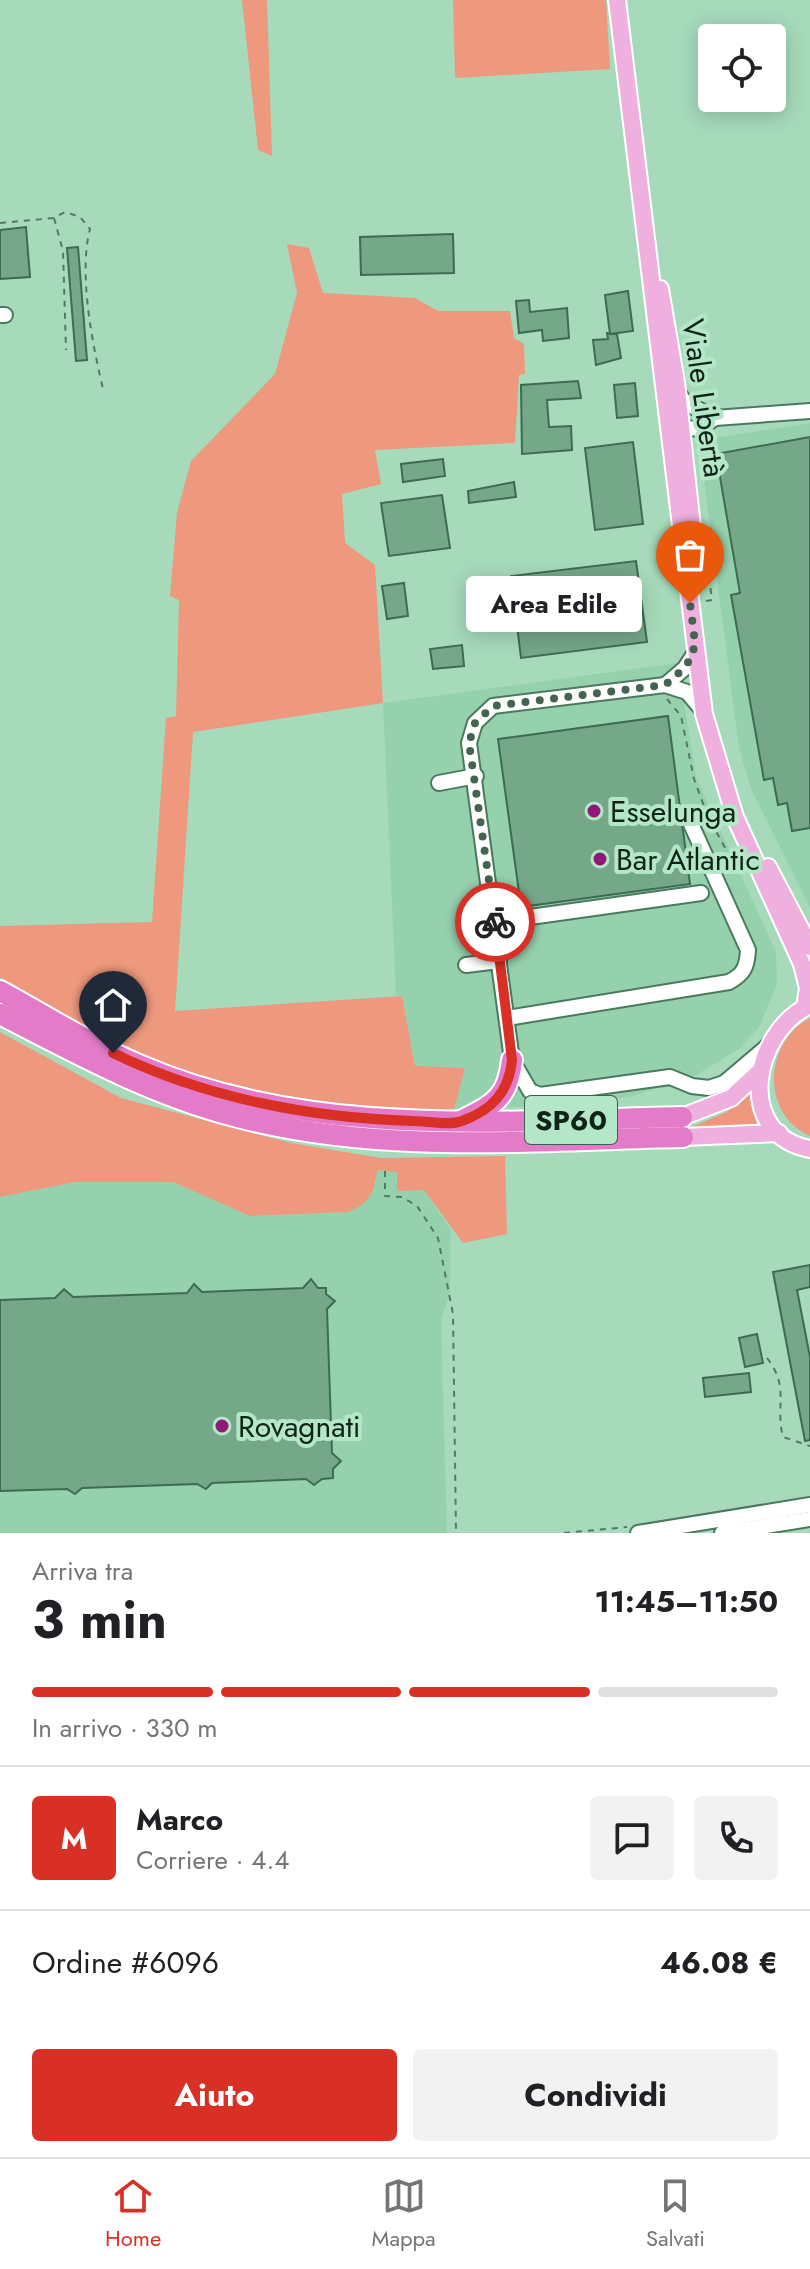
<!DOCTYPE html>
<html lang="it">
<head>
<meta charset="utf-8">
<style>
	body { margin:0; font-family:Jost,sans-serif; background:#f2f2f2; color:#202124; height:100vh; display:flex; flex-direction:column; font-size:30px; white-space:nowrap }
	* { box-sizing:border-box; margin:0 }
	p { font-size:26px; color:#757577 }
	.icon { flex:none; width:44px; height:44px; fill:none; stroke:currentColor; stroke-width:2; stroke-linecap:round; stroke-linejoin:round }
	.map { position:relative; height:1533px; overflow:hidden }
	.side { display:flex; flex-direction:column; background:#fff; flex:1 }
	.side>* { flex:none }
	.controls { position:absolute; left:698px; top:24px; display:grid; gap:16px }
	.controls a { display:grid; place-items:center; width:88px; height:88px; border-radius:8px; background:#fff; box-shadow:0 4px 20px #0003; font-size:40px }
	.pin { position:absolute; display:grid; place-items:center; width:68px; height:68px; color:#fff; margin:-82px -34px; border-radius:50% 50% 50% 0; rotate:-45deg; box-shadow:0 0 8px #0007 }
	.pin .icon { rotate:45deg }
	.courier { position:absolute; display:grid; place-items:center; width:80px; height:80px; margin:-40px; border:6px solid #d93025; border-radius:50%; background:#fff; color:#222; box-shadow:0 2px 10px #0007 }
	.bubble { position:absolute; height:56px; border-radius:8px; background:#fff; box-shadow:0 4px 20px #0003; font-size:26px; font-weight:700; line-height:56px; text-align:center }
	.headline em { font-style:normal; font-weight:700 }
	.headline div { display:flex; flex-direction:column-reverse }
	.headline { display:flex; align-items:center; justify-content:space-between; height:136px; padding:0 32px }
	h1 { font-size:52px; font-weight:700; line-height:60px }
	.bar { display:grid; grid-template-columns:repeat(4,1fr); gap:12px 8px; align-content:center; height:96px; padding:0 32px }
	.bar i { height:10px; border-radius:6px; background:#e0e0e0 }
	.bar .active { background:#d93025 }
	.bar p { grid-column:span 4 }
	.line { display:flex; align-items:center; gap:20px; padding:0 32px; border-top:2px solid #e0e0e0 }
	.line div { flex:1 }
	.round { display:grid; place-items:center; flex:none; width:84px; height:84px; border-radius:8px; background:#f2f2f2 }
	.cta { display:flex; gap:16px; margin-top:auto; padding:16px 32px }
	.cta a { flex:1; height:92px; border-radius:8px; background:#d93025; color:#fff; font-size:32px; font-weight:700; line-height:92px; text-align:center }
	.cta a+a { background:#f2f2f2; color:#202124 }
	.tab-bar { display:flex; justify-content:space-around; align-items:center; height:112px; border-top:2px solid #e0e0e0; background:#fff; font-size:22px; color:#757577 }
	.tab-bar a { display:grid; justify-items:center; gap:4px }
	.tab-bar .active { color:#d93025 }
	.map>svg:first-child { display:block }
	.built { fill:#96d1ae }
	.green { fill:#ee987d }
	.building { fill:#75a789; stroke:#3c6c51; stroke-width:2 }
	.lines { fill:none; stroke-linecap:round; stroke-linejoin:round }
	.minor-casing { stroke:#497a5e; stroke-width:18 }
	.major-casing { stroke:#fff; stroke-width:20 }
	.highway-casing { stroke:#fff; stroke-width:24 }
	.path { stroke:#557863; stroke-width:2; stroke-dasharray:6 6; stroke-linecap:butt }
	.minor { stroke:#fff; stroke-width:14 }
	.major { stroke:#efb0df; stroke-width:16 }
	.highway { stroke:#e47bc9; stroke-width:20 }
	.done { stroke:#446451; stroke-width:8; stroke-dasharray:0 14.4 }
	.route { stroke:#d93025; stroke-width:10 }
	.poi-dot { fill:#8f1878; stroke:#b3e7c7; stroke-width:3 }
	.labels { text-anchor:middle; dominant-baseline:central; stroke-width:8; stroke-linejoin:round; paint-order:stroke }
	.shield { fill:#b3e7c7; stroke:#405e4c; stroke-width:2 }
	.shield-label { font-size:28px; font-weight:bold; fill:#0f2418 }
	.street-label { font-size:30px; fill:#0f2418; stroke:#b3e7c7 }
	.poi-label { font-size:30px; fill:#0f2418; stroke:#b3e7c7; text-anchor:start }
</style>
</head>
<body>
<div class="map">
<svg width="810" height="1533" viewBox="0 0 810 1533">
	<rect width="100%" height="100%" fill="#a6dabb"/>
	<g class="built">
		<path d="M810,423v485l-59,-119 -12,-41 -39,-299 14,-11z"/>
		<path d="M678,663l18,114 80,175 1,33 -18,42 -20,22 -46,28 -60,19 -66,9 -113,4 10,-41 -49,-1 -13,-71 -6,-1 -13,-292z"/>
		<path d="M376,1170l22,2 26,18 27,40 -1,64 -9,25 6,214h-447v-336l75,-15h98l77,34 98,-4 28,-30z"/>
	</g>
	<g class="green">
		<path d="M242,0h25l5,156 -14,-6z"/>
		<path d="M453,0h153l4,69 -155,9z"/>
		<path d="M287,244l22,4 14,45 92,5 23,13h72l4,27 10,6 1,30 -6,1 -4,68 -140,7 6,34 -39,10 3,49 30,22 8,138 -190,29 -18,279 227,-15 13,70 50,2 -11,41 -35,5 -162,-22 -67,-18 -70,-28 -120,-69v-51l152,-4 14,-204 10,-2 3,-116 -9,-4 7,-83 14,-52 84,-87 22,-81z"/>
		<path d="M810,1018v118c-50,-22 -46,-94 0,-118z"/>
		<path d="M0,1032l121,66 170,45 90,15 124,-2 2,78 -44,9 -39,-53 -27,1v-19l-20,-2c-2,22 -7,33 -29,42l-98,4 -77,-34h-98l-75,15z"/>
		<path d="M751,1092l11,34 -73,2 38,-16z"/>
	</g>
	<g class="building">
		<path d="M26,227l4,50 -30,2v-49z"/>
		<path d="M453,234l1,39 -93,2 -1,-38z"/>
		<path d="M78,247l9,113 -11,1 -9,-113z"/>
		<path d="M628,291l5,40 -23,3h7l4,24 -25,7 -3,-25 15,-1 -1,-6 3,1 -5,-39z"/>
		<path d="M529,300l1,12 37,-4 2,30 -26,3 -1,-11 -23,3 -3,-32z"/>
		<path d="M578,381l3,17 -34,2 2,27 22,-1 1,24 -50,4 -1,-69z"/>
		<path d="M635,383l3,33 -21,2 -3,-33z"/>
		<path d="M810,437v391l-18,3 -5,-28 -9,2 -5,-27 -9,2 -33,-185 9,-2 -24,-139z"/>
		<path d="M633,442l10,82 -48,6 -10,-82z"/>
		<path d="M443,459l2,17 -42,6 -2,-18z"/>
		<path d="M514,482l2,15 -47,6 -1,-12z"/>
		<path d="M442,495l8,53 -61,8 -8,-53z"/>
		<path d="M636,561l11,81 -126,16 -10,-82z"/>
		<path d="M404,583l4,33 -21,3 -5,-33z"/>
		<path d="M462,645l2,21 -31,3 -3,-20z"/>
		<path d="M668,716l22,168 -169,23 -23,-168z"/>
		<path d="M810,1265v22l-13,3 13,67v83l-5,1 -32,-169z"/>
		<path d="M311,1279l7,9h8v6l9,7 -8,8 5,144 9,8 -8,8v9l-11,1 -8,6 -8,-6 -94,4 -6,6 -9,-5 -115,4 -7,6 -8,-5 -67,2v-191l55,-2 9,-9 9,8 114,-4 7,-9 8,8 101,-4z"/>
		<path d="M757,1334l6,29 -18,4 -6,-29z"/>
		<path d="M749,1373l2,19 -46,5 -2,-19z"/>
	</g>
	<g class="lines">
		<defs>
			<g id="minor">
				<path d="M0,315h5"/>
				<path d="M677,392l9,11 29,15"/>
				<path d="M715,418l95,-7"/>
				<path d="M682,429l18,-1 15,-10"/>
				<path d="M665,685l20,-17 11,-17"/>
				<path d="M703,711l-16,-19 -22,-7 -172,21 -18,17 -6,20 43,317 18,31 10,4 130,-18 22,9 17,2 15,-5 46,-39"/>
				<path d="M439,783l37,-7"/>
				<path d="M495,922l206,-29"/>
				<path d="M466,965l33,-4"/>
				<path d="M507,1018l222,-36c15,-8 18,-15 19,-32l-57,-126"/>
				<path d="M638,1533l172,-28"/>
				<path d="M722,1533l88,-14"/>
			</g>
			<g id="major">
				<path d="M617,0l87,714 31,103 67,147 6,24 -3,19"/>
				<path d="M660,289l16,93 20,181"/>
				<path d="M768,867l42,80"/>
				<path d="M810,1005c-58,27 -76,130 0,144"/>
				<path d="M682,1117l49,-19 29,-27"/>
				<path d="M683,1137l96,-4"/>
			</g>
			<g id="highway">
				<path d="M0,991c46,25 91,54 139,74 170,74 363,56 543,52"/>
				<path d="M0,1014c76,39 150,80 234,102 145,39 300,24 449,21"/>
				<path d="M463,1120c31,-16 45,-22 49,-60"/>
			</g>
		</defs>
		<use href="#minor" class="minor-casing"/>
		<use href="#major" class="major-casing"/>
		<use href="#highway" class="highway-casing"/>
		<g class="path">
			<path d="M54,218l9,33 3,99"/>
			<path d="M0,223l54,-5 11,-6 15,5 10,12c-12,46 3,118 14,164"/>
			<path d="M709,536h10"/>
			<path d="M706,601l6,-1 -4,-31"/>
			<path d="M667,699l14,17 13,63 14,38 25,45 -7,7"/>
			<path d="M385,1171v25l17,1 15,9 21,32 15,76 3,219"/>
			<path d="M767,1358c23,29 8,48 16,79l27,9"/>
			<path d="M564,1533l63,-6"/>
		</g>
		<use href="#minor" class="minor"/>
		<use href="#major" class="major"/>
		<use href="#highway" class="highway"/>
	</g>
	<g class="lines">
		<path class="done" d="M495,922l-26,-179 6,-20 18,-17 172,-21c38,-31 30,-37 25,-82"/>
		<path class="route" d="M113,1053c92,45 198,65 300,68 14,0 36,5 49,0 30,-11 47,-29 50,-61l-17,-138"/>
	</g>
	<g class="poi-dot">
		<circle cx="594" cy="811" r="8"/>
		<circle cx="600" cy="859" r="8"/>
		<circle cx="222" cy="1426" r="8"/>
	</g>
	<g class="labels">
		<rect class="shield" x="525" y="1096" width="92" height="48" rx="6"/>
		<g class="shield-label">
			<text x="571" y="1120">SP60</text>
		</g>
		<g class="street-label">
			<text transform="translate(704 398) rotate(82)">Viale Libertà</text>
		</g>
		<g class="poi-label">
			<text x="610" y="811">Esselunga</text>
			<text x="616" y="859">Bar Atlantic</text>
			<text x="238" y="1426">Rovagnati</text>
		</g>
	</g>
</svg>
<div class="controls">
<a><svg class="icon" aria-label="locate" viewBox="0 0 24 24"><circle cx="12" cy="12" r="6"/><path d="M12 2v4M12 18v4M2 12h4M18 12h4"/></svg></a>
</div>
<div class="pin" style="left:690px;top:603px;background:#ea580c"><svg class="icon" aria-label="bag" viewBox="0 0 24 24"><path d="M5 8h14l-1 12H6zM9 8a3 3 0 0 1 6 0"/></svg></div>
<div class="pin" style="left:113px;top:1053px;background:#1f2937"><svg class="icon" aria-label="home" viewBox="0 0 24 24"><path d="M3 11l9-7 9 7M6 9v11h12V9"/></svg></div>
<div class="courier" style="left:495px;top:922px"><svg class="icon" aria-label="bike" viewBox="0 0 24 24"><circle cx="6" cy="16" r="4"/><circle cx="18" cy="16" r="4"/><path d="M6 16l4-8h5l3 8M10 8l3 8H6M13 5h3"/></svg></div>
<div class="bubble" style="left:466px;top:576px;width:176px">Area Edile</div>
</div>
<section class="side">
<div class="headline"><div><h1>3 min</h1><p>Arriva tra</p></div><em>11:45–11:50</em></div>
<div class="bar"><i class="active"></i><i class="active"></i><i class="active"></i><i></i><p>In arrivo · 330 m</p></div>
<div class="line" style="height:144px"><b class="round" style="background:#d93025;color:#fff">M</b><div><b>Marco</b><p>Corriere · 4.4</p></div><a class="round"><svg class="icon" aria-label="chat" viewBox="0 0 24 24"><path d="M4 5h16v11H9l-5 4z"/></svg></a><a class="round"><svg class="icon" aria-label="phone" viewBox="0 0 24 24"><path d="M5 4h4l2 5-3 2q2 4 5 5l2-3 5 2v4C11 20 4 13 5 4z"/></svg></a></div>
<div class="line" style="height:104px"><div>Ordine #6096</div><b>46.08 €</b></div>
<div class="cta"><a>Aiuto</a><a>Condividi</a></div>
</section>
<nav class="tab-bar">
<a class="active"><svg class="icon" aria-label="home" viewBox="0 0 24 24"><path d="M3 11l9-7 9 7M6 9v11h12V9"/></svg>Home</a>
<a><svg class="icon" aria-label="map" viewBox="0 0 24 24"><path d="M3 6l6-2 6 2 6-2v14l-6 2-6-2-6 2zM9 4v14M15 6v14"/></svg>Mappa</a>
<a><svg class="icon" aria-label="saved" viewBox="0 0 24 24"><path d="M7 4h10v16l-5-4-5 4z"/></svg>Salvati</a>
</nav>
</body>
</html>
